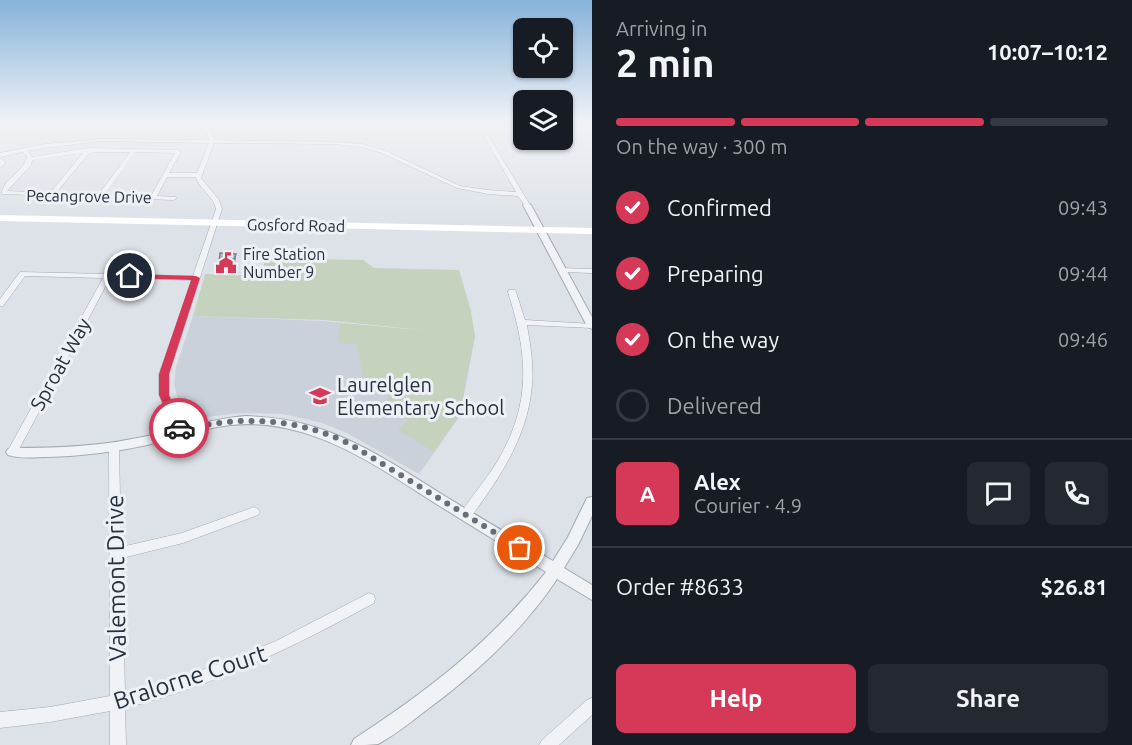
<!DOCTYPE html>
<html lang="en">
<head>
<meta charset="utf-8">
<style>
	body { margin:0; font-family:Ubuntu,sans-serif; background:#242831; color:#f1f3f6; height:100vh; display:flex; flex-direction:column; font-size:22px; white-space:nowrap }
	* { box-sizing:border-box; margin:0 }
	p { font-size:20px; color:#9ea1a6 }
	.icon { flex:none; width:33px; height:33px; fill:none; stroke:currentColor; stroke-width:2; stroke-linecap:round; stroke-linejoin:round }
	.map { position:relative; flex:1; overflow:hidden }
	.panel { display:flex; flex-direction:column; background:#171b24; width:540px }
	.panel>* { flex:none }
	.fabs { position:absolute; left:513px; top:18px; display:grid; gap:12px }
	.fabs a { display:grid; place-items:center; width:60px; height:60px; border-radius:9px; background:#171b24; box-shadow:0 2px 4px #0004; font-size:30px }
	.pin { position:absolute; display:grid; place-items:center; width:51px; height:51px; color:#fff; margin:-26px; border:3px solid #fff; border-radius:50%; box-shadow:0 2px 6px #0007 }
	.courier { position:absolute; display:grid; place-items:center; width:60px; height:60px; margin:-30px; border:4px solid #d63958; border-radius:50%; background:#fff; color:#222; box-shadow:0 2px 8px #0007 }
	.summary em { font-style:normal; font-weight:700 }
	.summary div { display:flex; flex-direction:column-reverse }
	.summary { display:flex; align-items:center; justify-content:space-between; height:102px; padding:0 24px }
	h1 { font-size:39px; font-weight:700; line-height:45px }
	.bar { display:grid; grid-template-columns:repeat(4,1fr); gap:9px 6px; align-content:center; height:72px; padding:0 24px }
	.bar i { height:8px; border-radius:4px; background:#363941 }
	.bar .on { background:#d63958 }
	.bar p { grid-column:span 4 }
	.line { display:flex; align-items:center; gap:15px; padding:0 24px; border-top:2px solid #363941 }
	.line div { flex:1 }
	.round { display:grid; place-items:center; flex:none; width:63px; height:63px; border-radius:9px; background:#242831 }
	ol { padding:0 24px; list-style:none }
	li { display:flex; align-items:center; gap:18px; height:66px }
	li p { margin-inline-start:auto }
	li .icon { padding:6px; border-radius:50%; background:#d63958; color:#fff; stroke-width:4 }
	li:last-child { color:#9ea1a6 }
	li i { width:33px; height:33px; border:3px solid #363941; border-radius:50% }
	.cta { display:flex; gap:12px; margin-top:auto; padding:12px 24px }
	.cta a { flex:1; height:69px; border-radius:9px; background:#d63958; color:#fff; font-size:24px; font-weight:700; line-height:69px; text-align:center }
	.cta a+a { background:#242831; color:#f1f3f6 }
	main { display:flex; flex:1; min-height:0 }
	.map>svg:first-child { display:block }
	.built { fill:#cbd1da }
	.green { fill:#c4d2be }
	.lines { fill:none; stroke-linecap:round; stroke-linejoin:round }
	.minor-casing { stroke:#a2a9b2; stroke-width:1 }
	.tertiary-casing { stroke:#a2a9b2; stroke-width:2 }
	.minor { fill:#f0f2f6; fill-rule:evenodd }
	.tertiary { fill:#f0f2f6; fill-rule:evenodd }
	.secondary { fill:#fff; fill-rule:evenodd }
	.wall { fill:#9ba1a9 }
	.building { fill:#b4bbc5; stroke:#7e838a; stroke-width:1.5 }
	.route { fill:#d63958 }
	.done { stroke:#666e7a; stroke-width:6; stroke-dasharray:0 10.8 }
	.labels { text-anchor:middle; dominant-baseline:central; stroke-width:6; stroke-linejoin:round; paint-order:stroke }
	.far-street-label { font-size:16px; fill:#26303f; stroke:#edf1f6 }
	.far-poi-label { font-size:16px; fill:#26303f; stroke:#edf1f6; text-anchor:start }
	.street-label { font-size:20px; fill:#26303f; stroke:#edf1f6 }
	.poi-label { font-size:20px; fill:#26303f; stroke:#edf1f6; text-anchor:start }
	.near-street-label { font-size:24px; fill:#26303f; stroke:#edf1f6 }
</style>
</head>
<body>
<main>
<div class="map">
<svg width="592" height="745" viewBox="0 0 592 745">
	<rect width="100%" height="100%" fill="#dde2e8"/>
	<path class="built" d="M193,316l130,5 152,15 -15,80 -41,58 -72,-41 -25,-10 -39,-9 -43,-1 -51,6 -9,-11 -6,-24 2,-17z"/>
	<path class="green" d="M265,258l98,2 11,8 85,2 12,41 4,25 -16,80 -25,36 -36,-22 9,-10 -24,-13 7,-9 -5,-5 -19,-1 -9,-48 -18,-1 1,-20 91,8 -107,-11 -131,-4 12,-42 56,2z"/>
	<g class="lines">
		<defs>
			<g id="minor">
				<path d="M202,122h4l9,18 119,2 28,2 24,7 74,35 28,4 28,2 -32,-56 4,-1 42,70 -5,1 -7,-10 -30,-2 -31,-6 -75,-35 -20,-6 -28,-3 -120,-1 -13,35 18,22 3,9 -53,165v21l16,36 -1,2h-8l-17,-38v-21l33,-94 -82,-2 -94,177h-8l-1,-3 96,-174 -78,-2 -22,30h-3v-7l20,-27 173,4 23,-67c-3,-14 -17,-20 -20,-32h-29l-10,19 19,1 1,1 -3,2 -172,-6c0,-15 23,-22 25,-38l-5,-4 -22,5v-4l45,-9 56,-5 109,1zM101,141l108,2 -12,30h-28l12,-21 -3,-2 -89,-2 -57,9 -5,-6 18,-3zM98,152h32l-31,42 -43,-1 33,-40zM135,152l40,1 -24,43 -46,-2zM83,153l-33,40 -43,-2 24,-26 1,-5z"/>
				<path d="M0,158l6,5 -6,5z"/>
				<path d="M559,268l33,1v4l-30,-1 -4,-2z"/>
				<path d="M509,290h6l1,2 9,28 67,4v4l-65,-3c3,19 7,40 5,60 -4,51 -32,93 -62,133l-4,2 -4,-2 -2,-3c11,-19 26,-35 37,-53 35,-59 31,-107 11,-170z"/>
				<path d="M114,443l4,1 1,3 2,100 61,-14 72,-26 4,2 2,3 -2,3 -75,28 -61,15 3,135 66,-19 43,-16 42,-17 93,-48 5,2 1,4 -1,4c-80,44 -161,83 -249,105l1,37h-16v-34l-60,11 -50,6v-16l50,-5 60,-11 -1,-249 1,-3z"/>
				<path d="M592,698v17l-33,30h-20l3,-5 45,-40z"/>
			</g>
			<g id="tertiary">
				<path d="M524,203l7,2 61,112v12l-5,-3 -64,-121z"/>
				<path d="M246,416c18,1 36,2 54,7 52,12 98,44 143,72 36,22 73,44 110,66l15,-24 19,-39 5,-1v19l-14,29 -14,23 28,17v15l-35,-21c-36,54 -85,98 -137,136 -13,10 -27,21 -42,29 -7,1 -19,1 -27,1l3,-6c75,-49 136,-96 192,-167 -36,-22 -72,-45 -108,-67 -63,-40 -128,-88 -207,-80 -29,3 -56,13 -84,20 -32,7 -65,11 -99,12 -12,0 -28,2 -40,-2l-2,-3 2,-3 4,-1c40,0 81,-1 120,-9 39,-7 75,-20 114,-23z"/>
			</g>
		</defs>
		<use href="#minor" class="minor-casing"/>
		<use href="#tertiary" class="tertiary-casing"/>
		<use href="#minor" class="minor"/>
		<use href="#tertiary" class="tertiary"/>
		<path class="secondary" d="M0,215l592,13v6l-592,-13z"/>
	</g>
	<path class="wall" d="M236,254v5l-2,9h-14l-1,-5z"/>
	<path class="building" d="M220,253l16,1 -3,9h-14z"/>
	<linearGradient id="sky" x2="0" y2="1"><stop stop-color="#87b3dc"/><stop offset="0.54" stop-color="#f0f2f5"/><stop offset="1" stop-color="#f0f2f5" stop-opacity="0"/></linearGradient>
	<rect width="592" height="226" fill="url(#sky)"/>
	<path class="route" d="M130,274l66,2 4,2 -31,96v21l15,33 -2,3h-7l-16,-36v-21l32,-94 -64,-2 -1,-2z"/>
	<g class="lines">
		<path class="done" d="M179,428l1,3c58,-16 115,-14 170,13l170,104"/>
	</g>
	<defs>
		<symbol id="civic-bare" viewBox="-9 -9 18 18"><path d="M-.6-6.5H3V-4.5H.6V-3L4-1V1h2V6H-6V1h2V-1L-.6-3ZM-1.2 2.5V6h2.4V2.5Z" fill="#d63958" stroke="#edf1f6" stroke-width="2.5" paint-order="stroke"/></symbol>
		<symbol id="school-bare" viewBox="-9 -9 18 18"><path d="M0-5L7-2L0 1L-7-2ZM-4 1L0 2.5L4 1V4Q0 6-4 4Z" fill="#d63958" stroke="#edf1f6" stroke-width="2.5" paint-order="stroke"/></symbol>
	</defs>
	<g fill-rule="evenodd">
		<use href="#civic-bare" x="211" y="248" width="30" height="30"/>
		<use href="#school-bare" x="305" y="381" width="30" height="30"/>
	</g>
	<g class="labels">
		<g class="far-street-label">
			<text transform="translate(89 196) rotate(1)">Pecangrove Drive</text>
			<text transform="translate(296 225) rotate(1)">Gosford Road</text>
		</g>
		<g class="far-poi-label">
			<text x="243" y="254">Fire Station<tspan x="243" dy="18">Number 9</tspan></text>
		</g>
		<g class="street-label">
			<text transform="translate(60 364) rotate(-61)">Sproat Way</text>
		</g>
		<g class="poi-label">
			<text x="337" y="384">Laurelglen<tspan x="337" dy="23">Elementary School</tspan></text>
		</g>
		<g class="near-street-label">
			<text transform="translate(116 578) rotate(-91)">Valemont Drive</text>
			<text transform="translate(190 677) rotate(-18)">Bralorne Court</text>
		</g>
	</g>
</svg>
<div class="fabs">
<a><svg class="icon" aria-label="locate" viewBox="0 0 24 24"><circle cx="12" cy="12" r="6"/><path d="M12 2v4M12 18v4M2 12h4M18 12h4"/></svg></a>
<a><svg class="icon" aria-label="layers" viewBox="0 0 24 24"><path d="M12 4l9 5-9 5-9-5zM3 14l9 5 9-5"/></svg></a>
</div>
<div class="pin" style="left:520px;top:548px;background:#ea580c"><svg class="icon" aria-label="bag" viewBox="0 0 24 24"><path d="M5 8h14l-1 12H6zM9 8a3 3 0 0 1 6 0"/></svg></div>
<div class="pin" style="left:130px;top:276px;background:#1f2937"><svg class="icon" aria-label="home" viewBox="0 0 24 24"><path d="M3 11l9-7 9 7M6 9v11h12V9"/></svg></div>
<div class="courier" style="left:179px;top:428px"><svg class="icon" aria-label="car" viewBox="0 0 24 24"><path d="M5 17H2v-5l4-1 3-4h7l3 4 3 1v5h-3M9 17h6M6 11h13"/><circle cx="7" cy="17" r="2"/><circle cx="17" cy="17" r="2"/></svg></div>
</div>
<section class="panel">
<div class="summary"><div><h1>2 min</h1><p>Arriving in</p></div><em>10:07–10:12</em></div>
<div class="bar"><i class="on"></i><i class="on"></i><i class="on"></i><i></i><p>On the way · 300 m</p></div>
<ol>
<li><svg class="icon" aria-label="check" viewBox="0 0 24 24"><path d="M5 12l5 5 9-10"/></svg>Confirmed<p>09:43</p></li>
<li><svg class="icon" aria-label="check" viewBox="0 0 24 24"><path d="M5 12l5 5 9-10"/></svg>Preparing<p>09:44</p></li>
<li><svg class="icon" aria-label="check" viewBox="0 0 24 24"><path d="M5 12l5 5 9-10"/></svg>On the way<p>09:46</p></li>
<li><i></i>Delivered</li>
</ol>
<div class="line" style="height:108px"><b class="round" style="background:#d63958;color:#fff">A</b><div><b>Alex</b><p>Courier · 4.9</p></div><a class="round"><svg class="icon" aria-label="chat" viewBox="0 0 24 24"><path d="M4 5h16v11H9l-5 4z"/></svg></a><a class="round"><svg class="icon" aria-label="phone" viewBox="0 0 24 24"><path d="M5 4h4l2 5-3 2q2 4 5 5l2-3 5 2v4C11 20 4 13 5 4z"/></svg></a></div>
<div class="line" style="height:78px"><div>Order #8633</div><b>$26.81</b></div>
<div class="cta"><a>Help</a><a>Share</a></div>
</section>
</main>
</body>
</html>
